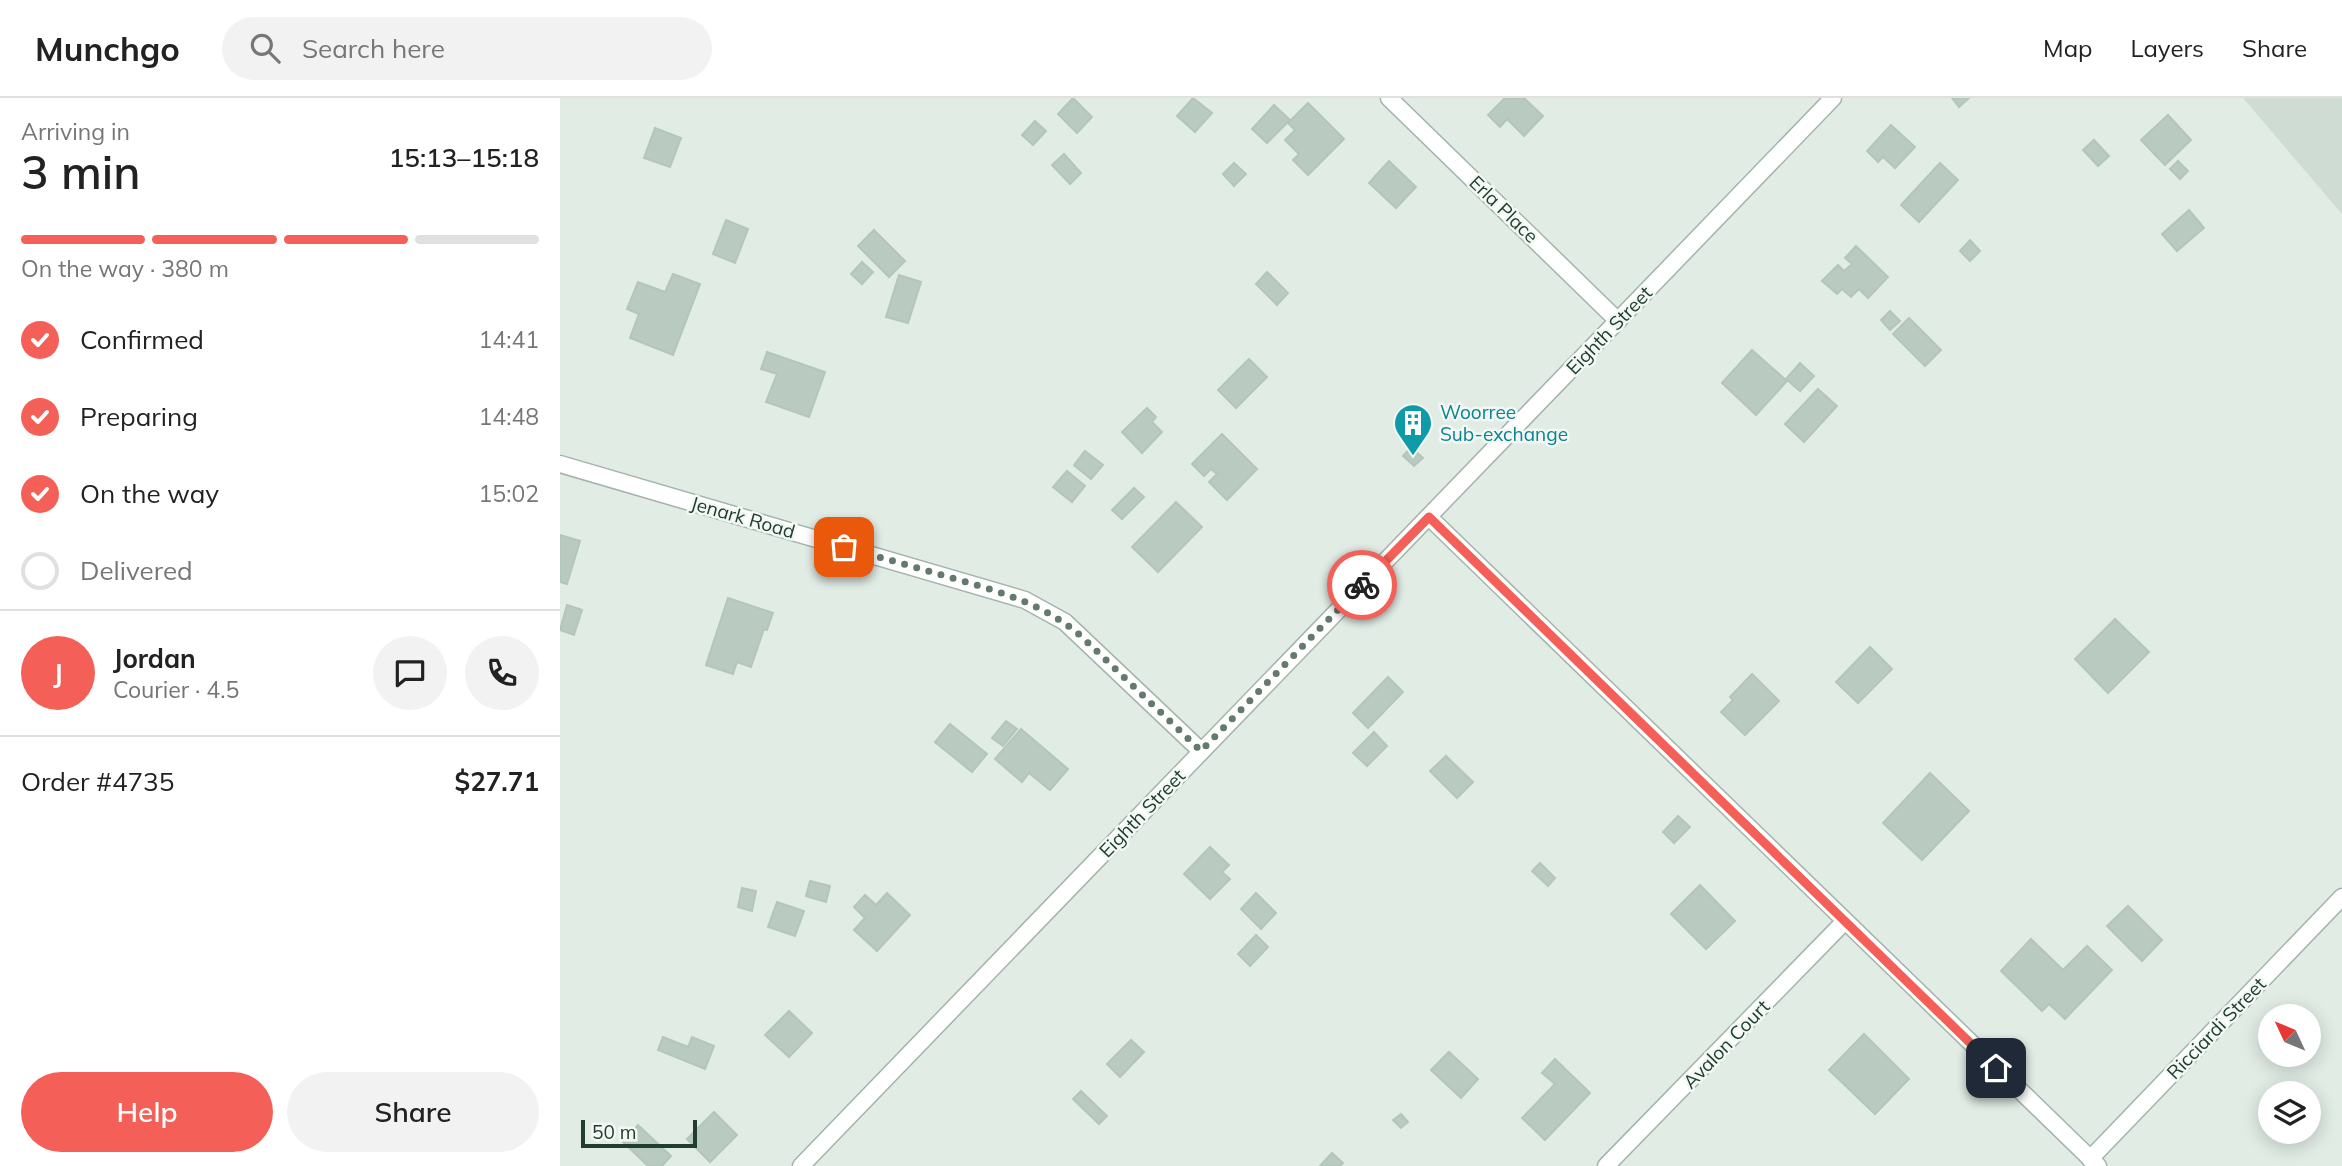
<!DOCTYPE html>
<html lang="en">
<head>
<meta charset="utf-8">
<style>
	body { margin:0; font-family:Mulish,sans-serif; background:#f2f2f2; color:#222; height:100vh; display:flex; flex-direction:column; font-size:26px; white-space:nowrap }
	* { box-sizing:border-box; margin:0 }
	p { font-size:23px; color:#767676 }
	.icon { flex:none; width:38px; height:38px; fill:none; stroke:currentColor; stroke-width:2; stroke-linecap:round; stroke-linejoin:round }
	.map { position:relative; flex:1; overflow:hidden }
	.drawer { display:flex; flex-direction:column; background:#fff; width:560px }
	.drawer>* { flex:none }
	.needle { width:46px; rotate:314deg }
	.buttons { position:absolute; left:1698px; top:906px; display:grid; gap:14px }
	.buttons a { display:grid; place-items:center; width:63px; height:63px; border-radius:50%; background:#fff; box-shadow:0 4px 18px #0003; font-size:35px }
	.scale { position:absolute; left:21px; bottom:18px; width:116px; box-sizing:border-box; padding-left:7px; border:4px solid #213d30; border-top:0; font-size:19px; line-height:24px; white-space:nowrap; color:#213d30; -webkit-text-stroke:5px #f2f8f4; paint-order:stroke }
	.pin { position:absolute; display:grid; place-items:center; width:60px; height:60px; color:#fff; margin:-30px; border-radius:14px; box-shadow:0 4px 10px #0006 }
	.courier { position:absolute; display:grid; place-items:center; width:70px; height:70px; margin:-35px; border:5px solid #f46057; border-radius:50%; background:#fff; color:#222; box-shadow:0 2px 9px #0007 }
	.headline em { font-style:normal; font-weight:600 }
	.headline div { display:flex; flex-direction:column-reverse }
	.headline { display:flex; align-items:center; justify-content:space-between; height:119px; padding:0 21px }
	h1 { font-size:46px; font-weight:600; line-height:52px }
	.bar { display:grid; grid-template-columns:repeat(4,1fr); gap:10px 7px; align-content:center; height:84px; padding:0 21px }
	.bar i { height:9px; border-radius:5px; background:#e0e0e0 }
	.bar .current { background:#f46057 }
	.bar p { grid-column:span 4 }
	.line { display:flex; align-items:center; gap:18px; padding:0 21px; border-top:2px solid #e0e0e0 }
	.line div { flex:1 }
	.round { display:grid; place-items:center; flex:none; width:74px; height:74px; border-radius:37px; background:#f2f2f2 }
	ol { padding:0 21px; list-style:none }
	li { display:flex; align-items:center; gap:21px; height:77px }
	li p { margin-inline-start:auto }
	li .icon { padding:7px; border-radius:50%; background:#f46057; color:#fff; stroke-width:4 }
	li:last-child { color:#767676 }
	li i { width:38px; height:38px; border:4px solid #e0e0e0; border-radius:50% }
	.primary-button { display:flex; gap:14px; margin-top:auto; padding:14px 21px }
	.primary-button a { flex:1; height:80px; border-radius:42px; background:#f46057; color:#fff; font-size:28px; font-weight:600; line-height:80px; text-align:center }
	.primary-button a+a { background:#f2f2f2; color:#222 }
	header { display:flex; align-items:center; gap:42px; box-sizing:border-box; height:98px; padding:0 35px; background:#fff; border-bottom:2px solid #e0e0e0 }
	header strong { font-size:33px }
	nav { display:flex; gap:38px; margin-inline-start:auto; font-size:24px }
	.search { width:490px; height:63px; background:#f2f2f2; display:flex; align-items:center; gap:18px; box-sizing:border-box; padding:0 24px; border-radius:38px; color:#767676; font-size:26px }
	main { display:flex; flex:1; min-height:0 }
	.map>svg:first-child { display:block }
	.built { fill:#cfdcd4 }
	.building { fill:#b9cac0; stroke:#b3c6bb; stroke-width:2 }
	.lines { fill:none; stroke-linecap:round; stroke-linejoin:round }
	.minor-casing { stroke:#a4b4ab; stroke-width:19 }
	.minor { stroke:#fff; stroke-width:16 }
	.done { stroke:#647a6f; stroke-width:7; stroke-dasharray:0 12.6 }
	.route { stroke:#f46057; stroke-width:9 }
	.labels { text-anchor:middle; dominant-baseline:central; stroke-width:5; stroke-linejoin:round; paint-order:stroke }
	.street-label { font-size:19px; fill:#213d30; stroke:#f2f8f4 }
	.culture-label { font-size:19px; fill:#0d838f; stroke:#f2f8f4; text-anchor:start }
</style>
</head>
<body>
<header>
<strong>Munchgo</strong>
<div class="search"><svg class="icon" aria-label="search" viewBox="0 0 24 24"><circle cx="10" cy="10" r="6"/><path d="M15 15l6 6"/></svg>Search here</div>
<nav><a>Map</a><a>Layers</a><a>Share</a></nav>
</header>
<main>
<section class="drawer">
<div class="headline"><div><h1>3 min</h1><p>Arriving in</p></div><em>15:13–15:18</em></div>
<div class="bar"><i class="current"></i><i class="current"></i><i class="current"></i><i></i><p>On the way · 380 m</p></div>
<ol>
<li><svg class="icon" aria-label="check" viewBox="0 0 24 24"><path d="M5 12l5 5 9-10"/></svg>Confirmed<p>14:41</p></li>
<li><svg class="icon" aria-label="check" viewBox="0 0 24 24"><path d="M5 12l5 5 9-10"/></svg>Preparing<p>14:48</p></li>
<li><svg class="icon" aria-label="check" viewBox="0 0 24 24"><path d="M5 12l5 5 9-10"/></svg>On the way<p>15:02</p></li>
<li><i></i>Delivered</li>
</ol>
<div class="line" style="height:126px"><b class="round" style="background:#f46057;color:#fff">J</b><div><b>Jordan</b><p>Courier · 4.5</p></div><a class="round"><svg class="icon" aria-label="chat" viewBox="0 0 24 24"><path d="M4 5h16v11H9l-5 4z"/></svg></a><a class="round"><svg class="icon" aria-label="phone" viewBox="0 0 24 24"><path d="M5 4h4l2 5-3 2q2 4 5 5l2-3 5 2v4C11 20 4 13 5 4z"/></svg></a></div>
<div class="line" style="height:91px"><div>Order #4735</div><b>$27.71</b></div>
<div class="primary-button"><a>Help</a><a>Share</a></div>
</section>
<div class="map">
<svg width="1782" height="1068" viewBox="0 0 1782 1068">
	<rect width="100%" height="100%" fill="#e1ece5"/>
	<path class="built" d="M1683,0h99v116z"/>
	<g class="building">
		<path d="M513,0l19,19 -15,16 -19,-19z"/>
		<path d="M633,0l19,15 -17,19 -18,-16z"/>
		<path d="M945,0h19l19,18 -19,20 -17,-17 -7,8 -12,-12z"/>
		<path d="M1392,0h17l-10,9z"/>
		<path d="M748,5l36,36 -36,36 -15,-15 6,-6 -14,-14 10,-10 -7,-7z"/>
		<path d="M714,7l16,15 -23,23 -15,-14z"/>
		<path d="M1608,17l23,25 -26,25 -24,-25z"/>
		<path d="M475,23l11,10 -13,14 -11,-10z"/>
		<path d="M1331,27l24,22 -20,21 -12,-11 -5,5 -11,-11z"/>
		<path d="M95,30l26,10 -11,29 -26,-9z"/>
		<path d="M1534,42l15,16 -11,10 -15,-16z"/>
		<path d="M504,56l17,19 -11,11 -18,-19z"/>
		<path d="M829,63l27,26 -20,21 -27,-25z"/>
		<path d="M1618,63l10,10 -8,8 -10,-10z"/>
		<path d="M674,65l12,11 -12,12 -11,-12z"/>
		<path d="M1380,65l18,17 -39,42 -18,-17z"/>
		<path d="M1629,112l15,18 -27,23 -15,-17z"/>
		<path d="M166,122l22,9 -13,34 -22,-9z"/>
		<path d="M314,132l31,31 -16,16 -31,-31z"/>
		<path d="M1410,142l10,11 -10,10 -10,-10z"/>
		<path d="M1296,148l32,31 -20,21 -9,-9 -8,8 -9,-8 -5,5 -15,-13 16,-16 6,6 8,-7 -7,-6z"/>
		<path d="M302,164l11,10 -11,12 -11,-10z"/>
		<path d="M707,174l21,21 -11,12 -21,-21z"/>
		<path d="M113,176l27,10 -27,71 -43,-17 9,-24 -12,-5 11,-27 27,10z"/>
		<path d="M339,177l22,7 -13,41 -22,-6z"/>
		<path d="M1330,213l10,10 -10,9 -9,-10z"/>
		<path d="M1349,220l32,32 -16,16 -32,-32z"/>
		<path d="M1192,252l35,31 -31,34 -34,-32z"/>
		<path d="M207,254l58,20 -16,45 -43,-15 11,-28 -16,-5z"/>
		<path d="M689,261l18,18 -31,31 -18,-18z"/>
		<path d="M1240,265l14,13 -14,15 -14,-12z"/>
		<path d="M1258,291l19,17 -33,36 -19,-18z"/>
		<path d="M587,310l9,9 -4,5 10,10 -20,21 -20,-21z"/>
		<path d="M662,336l35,35 -30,31 -18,-18 8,-8 -6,-5 -7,7 -12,-12z"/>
		<path d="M851,349l12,11 -9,8 -11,-10z"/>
		<path d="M525,353l18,14 -12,14 -17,-14z"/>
		<path d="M507,373l18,15 -13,16 -19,-15z"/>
		<path d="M574,390l10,9 -22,22 -10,-9z"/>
		<path d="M616,404l26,25 -44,45 -26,-25z"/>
		<path d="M0,437l20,6 -13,43 -7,-2z"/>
		<path d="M168,500l45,15 -6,17 -3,-1 -13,38 -14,-5 -4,12 -27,-9z"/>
		<path d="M7,507l15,5 -8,25 -14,-5z"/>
		<path d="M1555,521l34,33 -41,41 -33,-34z"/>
		<path d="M1310,549l22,22 -34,34 -22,-21z"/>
		<path d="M1192,576l27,27 -34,34 -24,-23 12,-12 -3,-3z"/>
		<path d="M828,579l15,15 -35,36 -15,-15z"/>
		<path d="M446,623l11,8 -14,17 -11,-8z"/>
		<path d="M390,626l37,30 -15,18 -37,-30z"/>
		<path d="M461,631l47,40 -18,21 -21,-17 -7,9 -27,-23z"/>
		<path d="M814,634l13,14 -20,20 -14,-13z"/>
		<path d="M886,658l27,26 -16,16 -27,-27z"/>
		<path d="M1370,675l39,38 -47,49 -39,-37z"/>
		<path d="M1118,718l12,11 -16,16 -11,-11z"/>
		<path d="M650,749l19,18 -7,7 8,7 -20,20 -26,-25z"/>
		<path d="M980,765l15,15 -7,8 -16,-15z"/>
		<path d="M250,783l20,5 -4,16 -20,-6z"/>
		<path d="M1140,787l35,36 -29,28 -35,-35z"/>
		<path d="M182,790l14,3 -4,20 -14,-4z"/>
		<path d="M327,795l23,22 -33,36 -23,-21 11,-12 -11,-11 11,-12 11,10z"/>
		<path d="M696,795l20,20 -15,16 -20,-20z"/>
		<path d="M217,804l27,9 -9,25 -27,-9z"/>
		<path d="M1568,808l34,34 -20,21 -35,-35z"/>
		<path d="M696,837l12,12 -18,19 -12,-12z"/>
		<path d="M1471,841l32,31 24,-24 25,24 -47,49 -16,-15 -7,7 -41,-40z"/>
		<path d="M229,913l23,22 -23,24 -24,-22z"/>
		<path d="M1304,936l45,45 -34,35 -46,-44z"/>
		<path d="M103,939l25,10 4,-10 22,9 -9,23 -47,-19z"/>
		<path d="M571,942l13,12 -24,25 -13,-13z"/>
		<path d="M889,954l29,27 -17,19 -30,-28z"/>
		<path d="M995,961l35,34 -45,47 -23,-22 33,-34 -13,-11z"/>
		<path d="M521,993l26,25 -8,8 -26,-25z"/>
		<path d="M154,1014l23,23 -27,27 -23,-23z"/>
		<path d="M841,1016l7,8 -7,6 -8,-8z"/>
		<path d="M78,1027l33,31 -9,10h-14l-25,-24z"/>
		<path d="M772,1055l11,10 -3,3h-20z"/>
	</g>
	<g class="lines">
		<defs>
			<g id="minor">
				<path d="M829,0l229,223"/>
				<path d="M0,366l465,136 40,22 136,129"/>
				<path d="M869,419l669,649"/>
				<path d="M1530,1061l252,-262"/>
				<path d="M241,1068l1032,-1068"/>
				<path d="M1046,1068l239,-245"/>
			</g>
		</defs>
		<use href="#minor" class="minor-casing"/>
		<use href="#minor" class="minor"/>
	</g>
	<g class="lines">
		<path class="done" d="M284,449c35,10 70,20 105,30 48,14 95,26 133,60l119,114 161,-166"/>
		<path class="route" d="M802,487l67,-68 567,551"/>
	</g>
	<defs>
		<symbol id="building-pin" viewBox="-11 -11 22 30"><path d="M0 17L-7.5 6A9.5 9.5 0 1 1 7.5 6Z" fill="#0f9aa8" stroke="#f2f8f4"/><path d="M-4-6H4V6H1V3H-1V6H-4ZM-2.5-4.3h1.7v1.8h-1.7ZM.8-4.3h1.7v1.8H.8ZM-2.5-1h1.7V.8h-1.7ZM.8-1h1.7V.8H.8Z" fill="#fff"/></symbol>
	</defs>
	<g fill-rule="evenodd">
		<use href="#building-pin" x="831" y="303" width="44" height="60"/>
	</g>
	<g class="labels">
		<g class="street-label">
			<text transform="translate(944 111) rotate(44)">Erla Place</text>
			<text transform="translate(1049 232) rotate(-46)">Eighth Street</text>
			<text transform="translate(183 419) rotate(16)">Jenark Road</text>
			<text transform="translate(582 715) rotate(-46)">Eighth Street</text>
			<text transform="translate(1656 930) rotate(-46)">Ricciardi Street</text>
			<text transform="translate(1166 946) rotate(-46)">Avalon Court</text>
		</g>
		<g class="culture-label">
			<text x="880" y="314">Woorree<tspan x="880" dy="22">Sub-exchange</tspan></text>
		</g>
	</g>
</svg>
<div class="buttons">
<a><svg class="needle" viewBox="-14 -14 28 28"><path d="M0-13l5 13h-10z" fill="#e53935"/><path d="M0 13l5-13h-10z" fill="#767676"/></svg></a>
<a><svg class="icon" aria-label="layers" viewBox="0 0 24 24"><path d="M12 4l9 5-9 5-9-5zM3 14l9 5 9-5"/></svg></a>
</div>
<div class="scale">50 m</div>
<div class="pin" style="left:284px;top:449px;background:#ea580c"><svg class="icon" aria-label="bag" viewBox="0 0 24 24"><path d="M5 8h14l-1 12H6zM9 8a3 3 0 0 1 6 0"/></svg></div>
<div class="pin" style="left:1436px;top:970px;background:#1f2937"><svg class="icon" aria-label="home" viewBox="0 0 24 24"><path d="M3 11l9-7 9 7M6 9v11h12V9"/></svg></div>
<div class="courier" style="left:802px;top:487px"><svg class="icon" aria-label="bike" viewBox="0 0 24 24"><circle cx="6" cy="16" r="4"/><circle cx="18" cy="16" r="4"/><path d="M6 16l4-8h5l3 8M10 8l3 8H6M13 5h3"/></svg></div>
</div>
</main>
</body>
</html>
